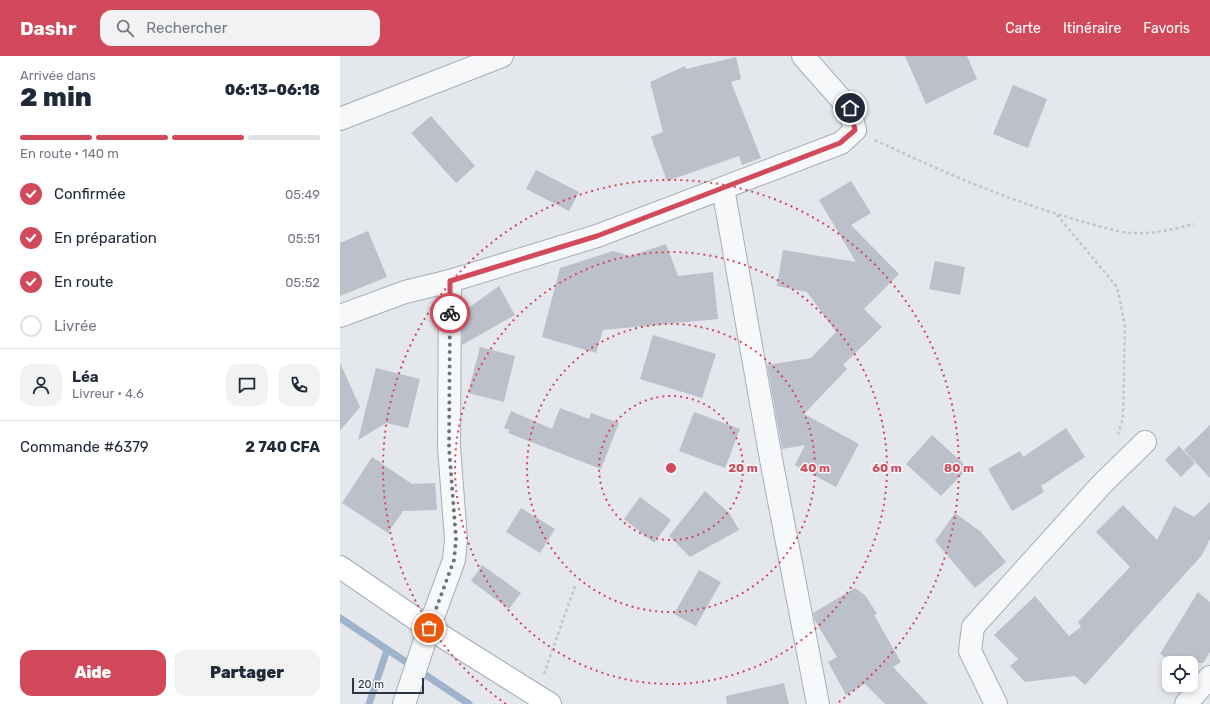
<!DOCTYPE html>
<html lang="fr">
<head>
<meta charset="utf-8">
<style>
	body { margin:0; font-family:Rubik,sans-serif; background:#f2f2f3; color:#1f2937; height:100vh; display:flex; flex-direction:column; font-size:15px; white-space:nowrap }
	* { box-sizing:border-box; margin:0 }
	p { font-size:13px; color:#747a83 }
	.icon { flex:none; width:22px; height:22px; fill:none; stroke:currentColor; stroke-width:2; stroke-linecap:round; stroke-linejoin:round }
	.map { position:relative; flex:1; overflow:hidden }
	.side { display:flex; flex-direction:column; background:#fff; width:340px }
	.side>* { flex:none }
	.tools { position:absolute; left:822px; top:600px; display:grid; gap:8px }
	.tools a { display:grid; place-items:center; width:36px; height:36px; border-radius:8px; background:#fff; box-shadow:0 2px 6px #0003; font-size:20px }
	.scale { position:absolute; left:12px; bottom:10px; width:72px; box-sizing:border-box; padding-left:4px; border:2px solid #2b3445; border-top:0; font-size:11px; line-height:14px; white-space:nowrap; color:#2b3445; -webkit-text-stroke:3px #f4f6f9; paint-order:stroke }
	.pin { position:absolute; display:grid; place-items:center; width:34px; height:34px; color:#fff; margin:-17px; border:2px solid #fff; border-radius:50%; box-shadow:0 1px 4px #0007 }
	.courier { position:absolute; display:grid; place-items:center; width:40px; height:40px; margin:-20px; border:3px solid #d1495b; border-radius:50%; background:#fff; color:#222; box-shadow:0 1px 5px #0007 }
	.overview em { font-style:normal; font-weight:800 }
	.overview div { display:flex; flex-direction:column-reverse }
	.overview { display:flex; align-items:center; justify-content:space-between; height:68px; padding:0 20px }
	h1 { font-size:26px; font-weight:800; line-height:30px }
	.bar { display:grid; grid-template-columns:repeat(4,1fr); gap:6px 4px; align-content:center; height:48px; padding:0 20px }
	.bar i { height:5px; border-radius:3px; background:#e0e1e3 }
	.bar .selected { background:#d1495b }
	.bar p { grid-column:span 4 }
	.line { display:flex; align-items:center; gap:10px; padding:0 20px; border-top:1px solid #e0e1e3 }
	.line div { flex:1 }
	.round { display:grid; place-items:center; flex:none; width:42px; height:42px; border-radius:12px; background:#f2f2f3 }
	ol { padding:0 20px; list-style:none }
	li { display:flex; align-items:center; gap:12px; height:44px }
	li p { margin-inline-start:auto }
	li .icon { padding:4px; border-radius:50%; background:#d1495b; color:#fff; stroke-width:4 }
	li:last-child { color:#747a83 }
	li i { width:22px; height:22px; border:2px solid #e0e1e3; border-radius:50% }
	.button { display:flex; gap:8px; margin-top:auto; padding:8px 20px }
	.button a { flex:1; height:46px; border-radius:12px; background:#d1495b; color:#fff; font-size:16px; font-weight:800; line-height:46px; text-align:center }
	.button a+a { background:#f2f2f3; color:#1f2937 }
	header { display:flex; align-items:center; gap:24px; box-sizing:border-box; height:56px; padding:0 20px; background:#d1495b; color:#fff }
	header strong { font-size:19px }
	nav { display:flex; gap:22px; margin-inline-start:auto; font-size:14px }
	.search { width:280px; height:36px; background:#f2f2f3; display:flex; align-items:center; gap:10px; box-sizing:border-box; padding:0 14px; border-radius:12px; color:#747a83; font-size:15px }
	main { display:flex; flex:1; min-height:0 }
	.map>svg:first-child { display:block }
	.lines { fill:none; stroke-linecap:round; stroke-linejoin:round }
	.stream { stroke:#9fb4cc; stroke-width:7 }
	.building { fill:#bbc0ca }
	.minor-casing { stroke:#a9aeb7; stroke-width:24 }
	.major-casing { stroke:#a3abb8; stroke-width:24 }
	.path { stroke:#c2c5cb; stroke-width:2.5; stroke-dasharray:3 3; stroke-linecap:butt }
	.minor { stroke:#f7f8fa; stroke-width:22 }
	.major { stroke:#fff; stroke-width:22 }
	.done { stroke:#6c737f; stroke-width:4; stroke-dasharray:0 7.2 }
	.route { stroke:#d1495b; stroke-width:5 }
	.ring { fill:none; stroke:#d1495b; stroke-width:2; stroke-dasharray:2 4 }
	.centre { fill:#d1495b; stroke:#f4f6f9; stroke-width:2 }
	.ring-label { font-size:12px; text-anchor:middle; font-weight:bold; fill:#d1495b; stroke:#f4f6f9; stroke-width:3; stroke-linejoin:round; paint-order:stroke }
</style>
</head>
<body>
<header>
<strong>Dashr</strong>
<div class="search"><svg class="icon" aria-label="search" viewBox="0 0 24 24"><circle cx="10" cy="10" r="6"/><path d="M15 15l6 6"/></svg>Rechercher</div>
<nav><a>Carte</a><a>Itinéraire</a><a>Favoris</a></nav>
</header>
<main>
<section class="side">
<div class="overview"><div><h1>2 min</h1><p>Arrivée dans</p></div><em>06:13–06:18</em></div>
<div class="bar"><i class="selected"></i><i class="selected"></i><i class="selected"></i><i></i><p>En route · 140 m</p></div>
<ol>
<li><svg class="icon" aria-label="check" viewBox="0 0 24 24"><path d="M5 12l5 5 9-10"/></svg>Confirmée<p>05:49</p></li>
<li><svg class="icon" aria-label="check" viewBox="0 0 24 24"><path d="M5 12l5 5 9-10"/></svg>En préparation<p>05:51</p></li>
<li><svg class="icon" aria-label="check" viewBox="0 0 24 24"><path d="M5 12l5 5 9-10"/></svg>En route<p>05:52</p></li>
<li><i></i>Livrée</li>
</ol>
<div class="line" style="height:72px"><a class="round"><svg class="icon" aria-label="person" viewBox="0 0 24 24"><circle cx="12" cy="8" r="4"/><path d="M4 21q1-7 8-7t8 7"/></svg></a><div><b>Léa</b><p>Livreur · 4.6</p></div><a class="round"><svg class="icon" aria-label="chat" viewBox="0 0 24 24"><path d="M4 5h16v11H9l-5 4z"/></svg></a><a class="round"><svg class="icon" aria-label="phone" viewBox="0 0 24 24"><path d="M5 4h4l2 5-3 2q2 4 5 5l2-3 5 2v4C11 20 4 13 5 4z"/></svg></a></div>
<div class="line" style="height:52px"><div>Commande #6379</div><b>2 740 CFA</b></div>
<div class="button"><a>Aide</a><a>Partager</a></div>
</section>
<div class="map">
<svg width="870" height="648" viewBox="0 0 870 648">
	<rect width="100%" height="100%" fill="#e4e7ec"/>
	<g class="lines">
		<g class="stream">
			<path d="M0,562l129,86"/>
			<path d="M29,648l18,-54"/>
		</g>
	</g>
	<g class="building">
		<path d="M565,0h62l10,23 -51,25z"/>
		<path d="M396,1l5,22 -10,3 30,76 -19,7 -3,-9 -72,25 -16,-44 12,-5 -13,-50 35,-16 1,3z"/>
		<path d="M673,29l34,14 -19,49 -35,-14z"/>
		<path d="M91,60l44,50 -19,17 -45,-50z"/>
		<path d="M196,114l43,22 -10,19 -43,-22z"/>
		<path d="M511,125l20,32 -20,12 48,49 -35,35 18,18 -39,38 4,4 -43,45 55,30 -23,43 -41,-22 10,-20 -23,4 -15,-84 44,-7 25,-26 -29,-40 -30,-6 6,-36 73,12 -37,-62z"/>
		<path d="M28,175l19,46 -47,19v-53z"/>
		<path d="M326,188l12,32 35,-4 5,47 -115,11 -7,23 -54,-16 18,-69 53,-17 17,5z"/>
		<path d="M595,205l30,6 -5,28 -31,-6z"/>
		<path d="M159,230l16,29 -53,30 1,-33z"/>
		<path d="M313,279l63,19 -14,44 -62,-19z"/>
		<path d="M140,291l35,9 -11,46 -36,-9z"/>
		<path d="M0,307l20,44 -20,24z"/>
		<path d="M36,312l44,11 -12,49 -22,-5 -28,17z"/>
		<path d="M220,352l29,11 2,-6 28,10 -18,46 -93,-36 2,-3 -6,-2 7,-17 41,18z"/>
		<path d="M354,356l46,17 -15,39 -46,-17z"/>
		<path d="M870,369v53l-26,-28z"/>
		<path d="M726,372l19,29 -44,29 3,6 -32,19 -24,-42 32,-18 3,6z"/>
		<path d="M592,379l36,33 -27,28 -35,-32z"/>
		<path d="M839,390l16,17 -14,14 -16,-17z"/>
		<path d="M32,401l40,27 23,-1 2,27 -34,1 -15,22 -46,-30z"/>
		<path d="M365,435l25,23 9,16 -49,27 -21,-21z"/>
		<path d="M300,441l31,23 -17,23 -30,-24z"/>
		<path d="M870,446v37l-8,16 -117,130 -10,-9 -50,6 -15,-16 8,-7 -24,-24 41,-39 34,40 12,-9 -3,-5 52,-55 -34,-35 27,-27 34,35 17,-34 20,11z"/>
		<path d="M181,452l34,21 -15,24 -34,-21z"/>
		<path d="M615,457l26,19 25,30 -31,26 -40,-47z"/>
		<path d="M142,509l39,28 -12,16 -38,-28z"/>
		<path d="M359,514l22,12 -25,44 -22,-12z"/>
		<path d="M515,532l10,7 12,19 -3,1 27,47 -8,5 35,37h-43l-20,-20 -19,11 -18,-33 9,-5 -22,-36 -2,-8z"/>
		<path d="M858,536l12,10v50l-7,11h-28l-15,-9z"/>
		<path d="M444,627l5,21h-62l-1,-8z"/>
	</g>
	<g class="lines">
		<defs>
			<g id="minor">
				<path d="M0,63l162,-63"/>
				<path d="M383,132l48,271 47,245"/>
				<path d="M0,260l65,-24 45,-11 147,-45 244,-93 14,-13 -6,-22 -46,-52"/>
				<path d="M64,648l25,-76 25,-68 2,-21 -7,-92 1,-166"/>
				<path d="M656,648l-26,-53 3,-24 129,-143 43,-42"/>
				<path d="M846,648l24,-27"/>
			</g>
			<path id="major" d="M0,511l89,61 121,76"/>
		</defs>
		<use href="#minor" class="minor-casing"/>
		<use href="#major" class="major-casing"/>
		<g class="path">
			<path d="M535,84c67,32 137,62 209,82 16,4 34,11 50,11 21,1 40,-4 60,-9"/>
			<path d="M717,159l60,72 8,39 -2,92 -5,16"/>
			<path d="M204,618l31,-88"/>
		</g>
		<use href="#minor" class="minor"/>
		<use href="#major" class="major"/>
	</g>
	<g class="lines">
		<path class="done" d="M89,572l25,-68 2,-21 -7,-92 1,-134"/>
		<path class="route" d="M110,257v-32l147,-45 243,-93 15,-13 -5,-22"/>
	</g>
	<g class="ring">
		<circle cx="331" cy="412" r="72"/>
		<circle cx="331" cy="412" r="144"/>
		<circle cx="331" cy="412" r="216"/>
		<path d="M166 648A288 288 0 1 1 496 648"/>
	</g>
	<circle cx="331" cy="412" r="6" class="centre"/>
	<g class="ring-label">
		<text x="403" y="416">20 m</text>
		<text x="475" y="416">40 m</text>
		<text x="547" y="416">60 m</text>
		<text x="619" y="416">80 m</text>
	</g>
</svg>
<div class="tools">
<a><svg class="icon" aria-label="locate" viewBox="0 0 24 24"><circle cx="12" cy="12" r="6"/><path d="M12 2v4M12 18v4M2 12h4M18 12h4"/></svg></a>
</div>
<div class="scale">20 m</div>
<div class="pin" style="left:89px;top:572px;background:#ea580c"><svg class="icon" aria-label="bag" viewBox="0 0 24 24"><path d="M5 8h14l-1 12H6zM9 8a3 3 0 0 1 6 0"/></svg></div>
<div class="pin" style="left:510px;top:52px;background:#1f2937"><svg class="icon" aria-label="home" viewBox="0 0 24 24"><path d="M3 11l9-7 9 7M6 9v11h12V9"/></svg></div>
<div class="courier" style="left:110px;top:257px"><svg class="icon" aria-label="bike" viewBox="0 0 24 24"><circle cx="6" cy="16" r="4"/><circle cx="18" cy="16" r="4"/><path d="M6 16l4-8h5l3 8M10 8l3 8H6M13 5h3"/></svg></div>
</div>
</main>
</body>
</html>
